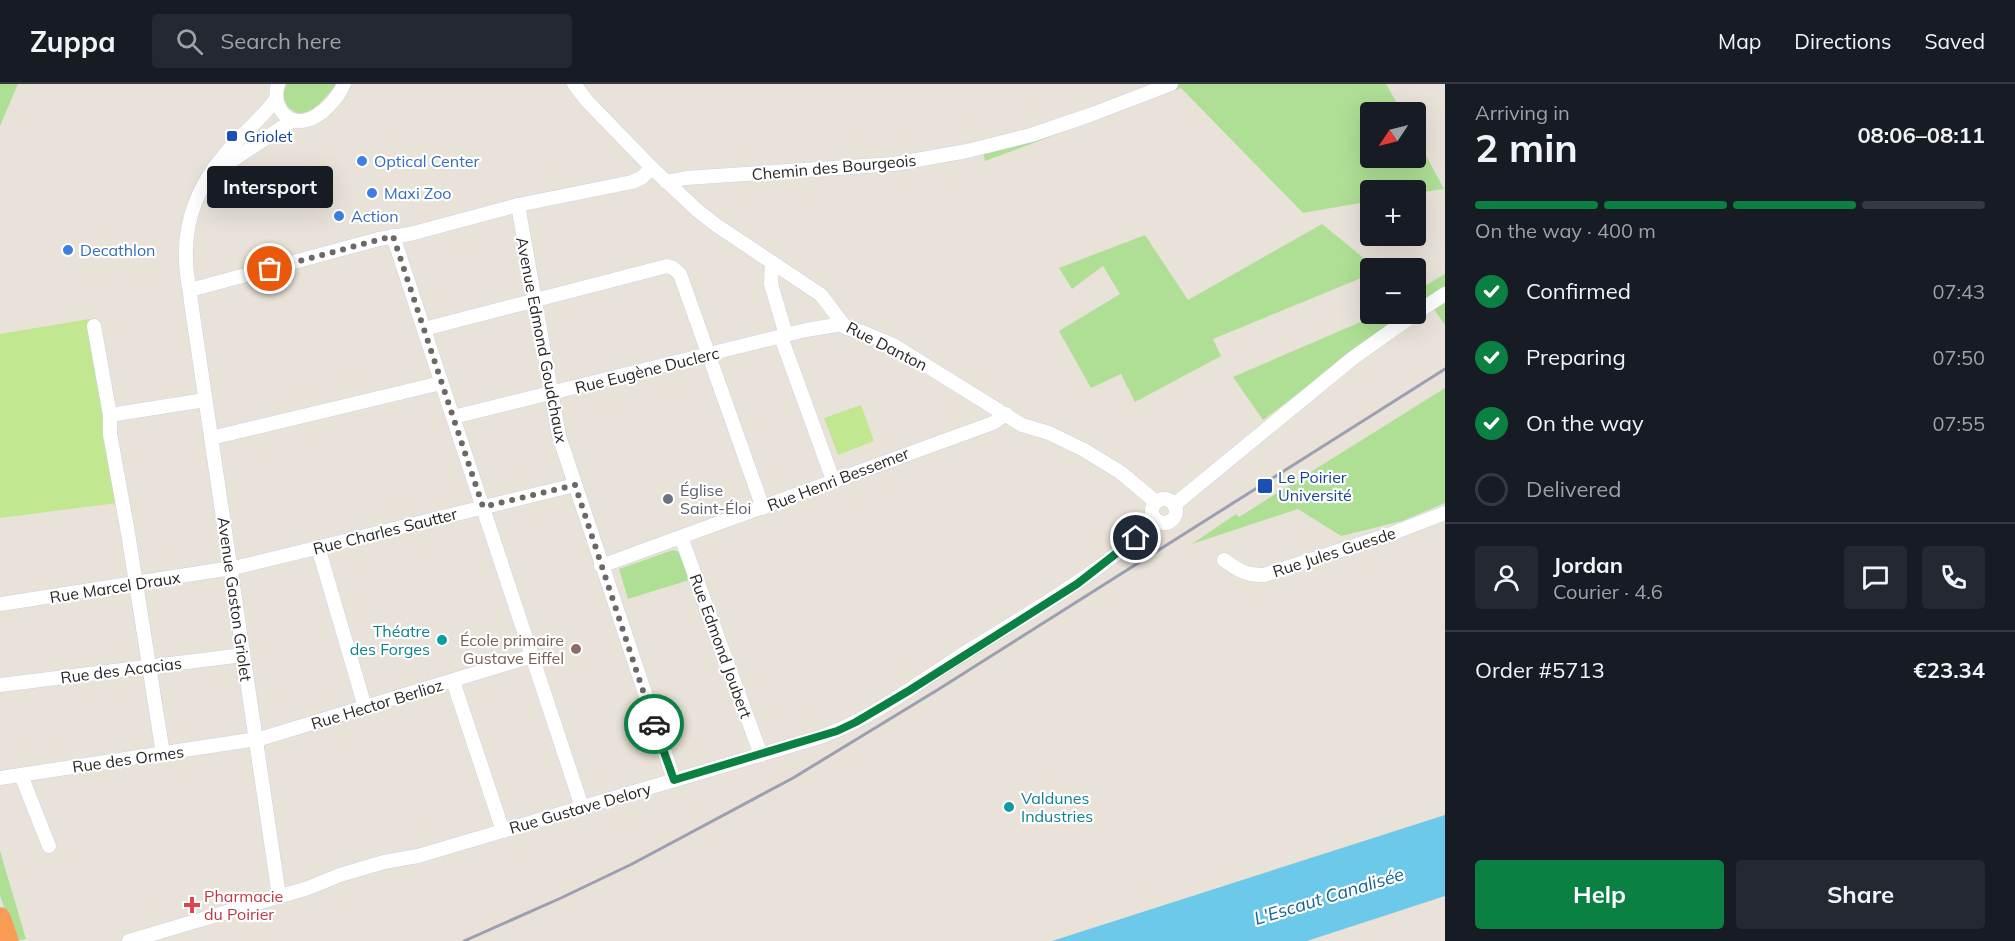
<!DOCTYPE html>
<html lang="en">
<head>
<meta charset="utf-8">
<style>
	body { margin:0; font-family:Mulish,sans-serif; background:#242831; color:#f1f3f6; height:100vh; display:flex; flex-direction:column; font-size:22px; white-space:nowrap }
	* { box-sizing:border-box; margin:0 }
	p { font-size:20px; color:#9ea1a6 }
	.icon { flex:none; width:33px; height:33px; fill:none; stroke:currentColor; stroke-width:2; stroke-linecap:round; stroke-linejoin:round }
	.map { position:relative; flex:1; overflow:hidden }
	.panel { display:flex; flex-direction:column; background:#171b24; width:570px }
	.panel>* { flex:none }
	.needle { width:39px; rotate:235deg }
	.tools { position:absolute; left:1360px; top:18px; display:grid; gap:12px }
	.tools a { display:grid; place-items:center; width:66px; height:66px; border-radius:6px; background:#171b24; box-shadow:0 6px 24px #0002; font-size:30px }
	.pin { position:absolute; display:grid; place-items:center; width:51px; height:51px; color:#fff; margin:-26px; border:3px solid #fff; border-radius:50%; box-shadow:0 2px 6px #0007 }
	.courier { position:absolute; display:grid; place-items:center; width:60px; height:60px; margin:-30px; border:4px solid #0b8043; border-radius:50%; background:#fff; color:#222; box-shadow:0 2px 8px #0007 }
	.bubble { position:absolute; height:42px; border-radius:6px; background:#171b24; box-shadow:0 6px 24px #0002; font-size:20px; font-weight:700; line-height:42px; text-align:center }
	.summary em { font-style:normal; font-weight:700 }
	.summary div { display:flex; flex-direction:column-reverse }
	.summary { display:flex; align-items:center; justify-content:space-between; height:102px; padding:0 30px }
	h1 { font-size:39px; font-weight:700; line-height:45px }
	.bar { display:grid; grid-template-columns:repeat(4,1fr); gap:9px 6px; align-content:center; height:72px; padding:0 30px }
	.bar i { height:8px; border-radius:4px; background:#363941 }
	.bar .active { background:#0b8043 }
	.bar p { grid-column:span 4 }
	.line { display:flex; align-items:center; gap:15px; padding:0 30px; border-top:2px solid #363941 }
	.line div { flex:1 }
	.round { display:grid; place-items:center; flex:none; width:63px; height:63px; border-radius:6px; background:#242831 }
	ol { padding:0 30px; list-style:none }
	li { display:flex; align-items:center; gap:18px; height:66px }
	li p { margin-inline-start:auto }
	li .icon { padding:6px; border-radius:50%; background:#0b8043; color:#fff; stroke-width:4 }
	li:last-child { color:#9ea1a6 }
	li i { width:33px; height:33px; border:3px solid #363941; border-radius:50% }
	.action { display:flex; gap:12px; margin-top:auto; padding:12px 30px }
	.action a { flex:1; height:69px; border-radius:6px; background:#0b8043; color:#fff; font-size:24px; font-weight:700; line-height:69px; text-align:center }
	.action a+a { background:#242831; color:#f1f3f6 }
	header { display:flex; align-items:center; gap:36px; box-sizing:border-box; height:84px; padding:0 30px; background:#171b24; border-bottom:2px solid #363941 }
	header strong { font-size:28px }
	nav { display:flex; gap:33px; margin-inline-start:auto; font-size:21px }
	.search { width:420px; height:54px; background:#242831; display:flex; align-items:center; gap:15px; box-sizing:border-box; padding:0 21px; border-radius:6px; color:#9ea1a6; font-size:22px }
	main { display:flex; flex:1; min-height:0 }
	.map>svg:first-child { display:block }
	.green { fill:#aedf95 }
	.pitch { fill:#c2e791 }
	.water { fill:#6cc9ea }
	.lines { fill:none; stroke-linecap:round; stroke-linejoin:round }
	.minor-casing { stroke:#cdd1e0; stroke-width:15 }
	.highway-casing { stroke:#c3c3c3; stroke-width:22 }
	.minor { stroke:#fff; stroke-width:14 }
	.highway { stroke:#f99b53; stroke-width:21 }
	.rail { stroke:#9b9fb1; stroke-width:3 }
	.done { stroke:#6b6865; stroke-width:6; stroke-dasharray:0 10.8 }
	.route { stroke:#0b8043; stroke-width:8 }
	.transit-dot { fill:#1a4fb4; stroke:#fff; stroke-width:2 }
	.shop-dot { fill:#3f7fe0; stroke:#fff; stroke-width:2 }
	.worship-dot { fill:#6b7280; stroke:#fff; stroke-width:2 }
	.culture-dot { fill:#0f9aa8; stroke:#fff; stroke-width:2 }
	.education-dot { fill:#8d6e63; stroke:#fff; stroke-width:2 }
	.health-dot { fill:#e0444e; stroke:#fff; stroke-width:2 }
	.labels { text-anchor:middle; dominant-baseline:central; stroke-width:4.5; stroke-linejoin:round; paint-order:stroke }
	.transit-label { font-size:16px; fill:#164399; stroke:#fff; text-anchor:start }
	.shop-label { font-size:16px; fill:#366cbe; stroke:#fff; text-anchor:start }
	.street-label { font-size:16px; fill:#272727; stroke:#fff }
	.worship-label { font-size:16px; fill:#5b616d; stroke:#fff; text-anchor:start }
	.culture-label { font-size:16px; fill:#0d838f; stroke:#fff; text-anchor:end }
	.education-label { font-size:16px; fill:#785e54; stroke:#fff; text-anchor:end }
	.health-label { font-size:16px; fill:#be3a42; stroke:#fff; text-anchor:start }
	.water-label { font-size:18px; font-style:italic; fill:#116591; stroke:#fff }
</style>
</head>
<body>
<header>
<strong>Zuppa</strong>
<div class="search"><svg class="icon" aria-label="search" viewBox="0 0 24 24"><circle cx="10" cy="10" r="6"/><path d="M15 15l6 6"/></svg>Search here</div>
<nav><a>Map</a><a>Directions</a><a>Saved</a></nav>
</header>
<main>
<div class="map">
<svg width="1445" height="857" viewBox="0 0 1445 857">
	<rect width="100%" height="100%" fill="#e9e2d8"/>
	<g class="green">
		<path d="M0,0h18l-18,42z"/>
		<path d="M287,0h49c-12,16 -35,46 -52,17v-11z"/>
		<path d="M1153,0h233l16,28h-31v46h45v-21l28,52 -28,4v-3h-45v11l-68,12 -122,-125 -196,73 -4,-17 80,-23z"/>
		<path d="M1322,140l54,44h-5v6l-158,65 8,17 -86,46 -14,-28 -30,14 -32,-57 61,-37 -17,-28 -31,23 -13,-21 86,-33 43,65z"/>
		<path d="M1445,190v51l-18,-26 -11,5v-13z"/>
		<path d="M1379,230h24l-140,106 -30,-43z"/>
		<path d="M1445,304v115l-43,18 -61,15 -43,-27 -106,35 44,-30 3,3z"/>
		<path d="M673,466l6,2 10,28 -61,19 -9,-30z"/>
		<path d="M0,767l26,88 -11,2 -15,-46z"/>
	</g>
	<g class="pitch">
		<path d="M95,234l22,185 -117,15v-184z"/>
		<path d="M861,321l13,36 -36,14 -14,-37z"/>
	</g>
	<path class="water" d="M1445,731v81l-138,45h-255z"/>
	<g class="lines">
		<defs>
			<g id="minor">
				<path d="M278,0c-6,19 6,42 29,36 15,-4 31,-22 37,-36"/>
				<path d="M574,0l13,17 65,67 45,42 19,15 105,70 25,33 16,4 31,13 129,80 27,8 35,17 36,22 36,30"/>
				<path d="M276,15c-15,21 -35,35 -51,55 -26,30 -41,67 -39,107 0,14 4,27 5,41l88,594"/>
				<path d="M218,86l75,-50"/>
				<path d="M666,98l20,-4 208,-14 73,-13 64,-16 59,-20 81,-31"/>
				<path d="M518,121l41,231 115,344"/>
				<path d="M393,152l189,571"/>
				<path d="M772,178l-1,22 15,51"/>
				<path d="M190,206l189,-51 31,-5 108,-29 114,-23 9,-4 11,-10"/>
				<path d="M1416,229l29,-19"/>
				<path d="M94,242l16,89v19l18,99 35,221"/>
				<path d="M424,245l243,-63 6,2 7,6 83,234"/>
				<path d="M781,253l52,143"/>
				<path d="M110,331l95,-15"/>
				<path d="M453,333l353,-87 36,-6"/>
				<path d="M211,354l230,-55"/>
				<circle cx="1164" cy="427" r="12"/>
				<path d="M1174,421l179,-147 62,-44"/>
				<path d="M681,453l80,218"/>
				<path d="M318,463l47,160"/>
				<path d="M1224,476c14,10 23,16 40,15l124,-40 57,-22"/>
				<path d="M601,482l392,-143 13,-9"/>
				<path d="M0,520l238,-37 337,-82"/>
				<path d="M453,597l50,150"/>
				<path d="M0,601l243,-30"/>
				<path d="M21,691l28,71"/>
				<path d="M0,694l263,-40 269,-82"/>
				<path d="M129,857l179,-53 32,-13 44,-13 34,-6 402,-119c49,-17 91,-49 134,-77 69,-44 142,-83 202,-140"/>
			</g>
			<path id="highway" d="M0,834l8,23"/>
		</defs>
		<use href="#minor" class="minor-casing"/>
		<use href="#highway" class="highway-casing"/>
		<use href="#minor" class="minor"/>
		<use href="#highway" class="highway"/>
		<path class="rail" d="M464,857l97,-43 71,-34 161,-86 146,-89 506,-320"/>
	</g>
	<g class="lines">
		<path class="done" d="M270,185l123,-33 90,271 92,-22 79,239"/>
		<path class="route" d="M654,640l20,56 163,-49 19,-9 54,-32 167,-106 59,-46"/>
	</g>
	<g class="transit-dot">
		<rect x="226" y="46" width="12" height="12" rx="3"/>
		<rect x="1257" y="394" width="16" height="16" rx="3"/>
	</g>
	<g class="shop-dot">
		<circle cx="362" cy="77" r="6"/>
		<circle cx="372" cy="109" r="6"/>
		<circle cx="339" cy="132" r="6"/>
		<circle cx="68" cy="166" r="6"/>
	</g>
	<circle class="worship-dot" cx="668" cy="415" r="6"/>
	<g class="culture-dot">
		<circle cx="442" cy="556" r="6"/>
		<circle cx="1009" cy="723" r="6"/>
	</g>
	<circle class="education-dot" cx="576" cy="565" r="6"/>
	<path class="health-dot" d="M189 812h6v6h6v6h-6v6h-6v-6h-6v-6h6z"/>
	<g class="labels">
		<g class="transit-label">
			<text x="244" y="52">Griolet</text>
			<text x="1278" y="393">Le Poirier<tspan x="1278" dy="18">Université</tspan></text>
		</g>
		<g class="shop-label">
			<text x="374" y="77">Optical Center</text>
			<text x="384" y="109">Maxi Zoo</text>
			<text x="351" y="132">Action</text>
			<text x="80" y="166">Decathlon</text>
		</g>
		<g class="street-label">
			<text transform="translate(834 83) rotate(-5)">Chemin des Bourgeois</text>
			<text transform="translate(542 256) rotate(79)">Avenue Edmond Goudchaux</text>
			<text transform="translate(887 262) rotate(27)">Rue Danton</text>
			<text transform="translate(647 286) rotate(-14)">Rue Eugène Duclerc</text>
			<text transform="translate(838 395) rotate(-21)">Rue Henri Bessemer</text>
			<text transform="translate(385 447) rotate(-14)">Rue Charles Sautter</text>
			<text transform="translate(1334 468) rotate(-18)">Rue Jules Guesde</text>
			<text transform="translate(115 503) rotate(-9)">Rue Marcel Draux</text>
			<text transform="translate(235 515) rotate(82)">Avenue Gaston Griolet</text>
			<text transform="translate(721 562) rotate(70)">Rue Edmond Joubert</text>
			<text transform="translate(121 586) rotate(-7)">Rue des Acacias</text>
			<text transform="translate(377 620) rotate(-17)">Rue Hector Berlioz</text>
			<text transform="translate(128 675) rotate(-8)">Rue des Ormes</text>
			<text transform="translate(580 724) rotate(-16)">Rue Gustave Delory</text>
		</g>
		<g class="worship-label">
			<text x="680" y="406">Église<tspan x="680" dy="18">Saint-Éloi</tspan></text>
		</g>
		<g class="culture-label">
			<text x="430" y="547">Théatre<tspan x="430" dy="18">des Forges</tspan></text>
			<text x="1021" y="714" text-anchor="start">Valdunes<tspan x="1021" dy="18">Industries</tspan></text>
		</g>
		<g class="education-label">
			<text x="564" y="556">École primaire<tspan x="564" dy="18">Gustave Eiffel</tspan></text>
		</g>
		<g class="health-label">
			<text x="204" y="812">Pharmacie<tspan x="204" dy="18">du Poirier</tspan></text>
		</g>
		<g class="water-label">
			<text transform="translate(1329 812) rotate(-17)">L'Escaut Canalisée</text>
		</g>
	</g>
</svg>
<div class="tools">
<a><svg class="needle" viewBox="-14 -14 28 28"><path d="M0-13l5 13h-10z" fill="#e53935"/><path d="M0 13l5-13h-10z" fill="#9ea1a6"/></svg></a>
<a>+</a>
<a>−</a>
</div>
<div class="pin" style="left:270px;top:185px;background:#ea580c"><svg class="icon" aria-label="bag" viewBox="0 0 24 24"><path d="M5 8h14l-1 12H6zM9 8a3 3 0 0 1 6 0"/></svg></div>
<div class="pin" style="left:1136px;top:454px;background:#1f2937"><svg class="icon" aria-label="home" viewBox="0 0 24 24"><path d="M3 11l9-7 9 7M6 9v11h12V9"/></svg></div>
<div class="courier" style="left:654px;top:640px"><svg class="icon" aria-label="car" viewBox="0 0 24 24"><path d="M5 17H2v-5l4-1 3-4h7l3 4 3 1v5h-3M9 17h6M6 11h13"/><circle cx="7" cy="17" r="2"/><circle cx="17" cy="17" r="2"/></svg></div>
<div class="bubble" style="left:207px;top:82px;width:126px">Intersport</div>
</div>
<section class="panel">
<div class="summary"><div><h1>2 min</h1><p>Arriving in</p></div><em>08:06–08:11</em></div>
<div class="bar"><i class="active"></i><i class="active"></i><i class="active"></i><i></i><p>On the way · 400 m</p></div>
<ol>
<li><svg class="icon" aria-label="check" viewBox="0 0 24 24"><path d="M5 12l5 5 9-10"/></svg>Confirmed<p>07:43</p></li>
<li><svg class="icon" aria-label="check" viewBox="0 0 24 24"><path d="M5 12l5 5 9-10"/></svg>Preparing<p>07:50</p></li>
<li><svg class="icon" aria-label="check" viewBox="0 0 24 24"><path d="M5 12l5 5 9-10"/></svg>On the way<p>07:55</p></li>
<li><i></i>Delivered</li>
</ol>
<div class="line" style="height:108px"><a class="round"><svg class="icon" aria-label="person" viewBox="0 0 24 24"><circle cx="12" cy="8" r="4"/><path d="M4 21q1-7 8-7t8 7"/></svg></a><div><b>Jordan</b><p>Courier · 4.6</p></div><a class="round"><svg class="icon" aria-label="chat" viewBox="0 0 24 24"><path d="M4 5h16v11H9l-5 4z"/></svg></a><a class="round"><svg class="icon" aria-label="phone" viewBox="0 0 24 24"><path d="M5 4h4l2 5-3 2q2 4 5 5l2-3 5 2v4C11 20 4 13 5 4z"/></svg></a></div>
<div class="line" style="height:78px"><div>Order #5713</div><b>€23.34</b></div>
<div class="action"><a>Help</a><a>Share</a></div>
</section>
</main>
</body>
</html>
